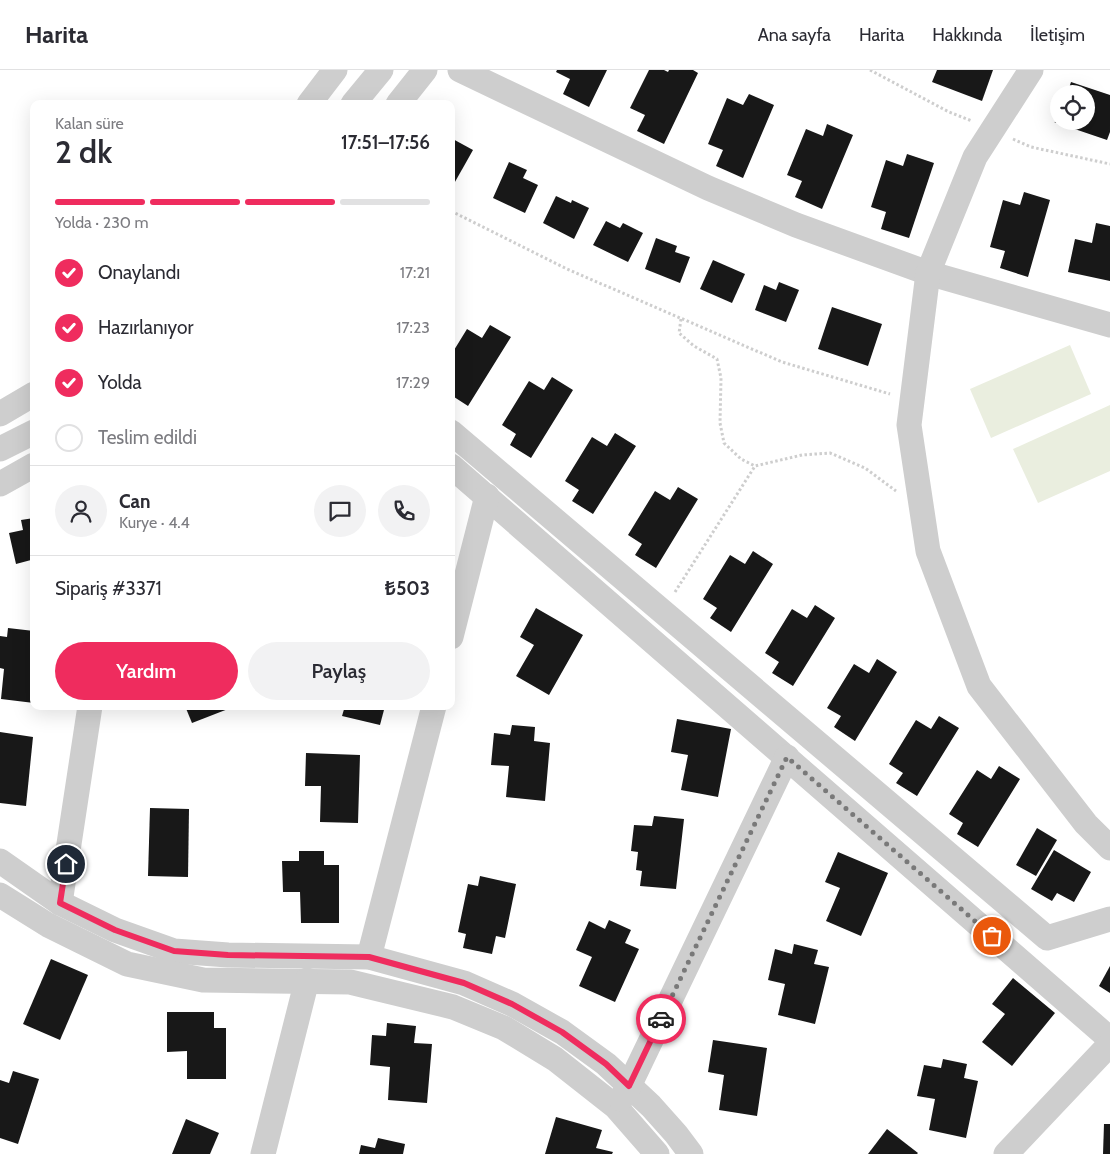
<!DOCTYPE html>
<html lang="tr">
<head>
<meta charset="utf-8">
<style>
	body { margin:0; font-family:Cabin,sans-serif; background:#f2f2f3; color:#2b2b33; height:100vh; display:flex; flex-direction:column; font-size:19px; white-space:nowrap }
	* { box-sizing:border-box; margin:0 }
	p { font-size:16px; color:#7c7c81 }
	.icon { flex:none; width:28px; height:28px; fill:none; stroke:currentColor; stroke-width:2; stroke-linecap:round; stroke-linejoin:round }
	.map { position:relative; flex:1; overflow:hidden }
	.details { position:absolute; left:30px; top:30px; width:425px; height:610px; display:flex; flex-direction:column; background:#fff; border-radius:10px; box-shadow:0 5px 20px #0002 }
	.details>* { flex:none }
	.controls { position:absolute; left:1050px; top:15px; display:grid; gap:10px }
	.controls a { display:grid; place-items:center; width:45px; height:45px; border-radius:50%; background:#fff; box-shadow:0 5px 20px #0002; font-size:25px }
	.pin { position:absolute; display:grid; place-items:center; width:42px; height:42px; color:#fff; margin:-21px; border:2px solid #fff; border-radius:50%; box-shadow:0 1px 5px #0007 }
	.courier { position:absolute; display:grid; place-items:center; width:50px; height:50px; margin:-25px; border:4px solid #ef2c5e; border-radius:50%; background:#fff; color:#222; box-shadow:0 1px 6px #0007 }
	.head em { font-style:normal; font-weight:600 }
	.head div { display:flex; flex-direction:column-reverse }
	.head { display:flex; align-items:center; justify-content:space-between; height:85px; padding:0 25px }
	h1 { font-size:32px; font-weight:600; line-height:38px }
	.bar { display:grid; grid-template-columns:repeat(4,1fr); gap:8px 5px; align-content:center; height:60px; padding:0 25px }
	.bar i { height:6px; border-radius:4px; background:#e1e1e2 }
	.bar .current { background:#ef2c5e }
	.bar p { grid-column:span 4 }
	.line { display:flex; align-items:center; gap:12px; padding:0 25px; border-top:1px solid #e1e1e2 }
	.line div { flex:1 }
	.round { display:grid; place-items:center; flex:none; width:52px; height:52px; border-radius:26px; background:#f2f2f3 }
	ol { padding:0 25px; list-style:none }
	li { display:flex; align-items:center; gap:15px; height:55px }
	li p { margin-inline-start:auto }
	li .icon { padding:5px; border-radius:50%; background:#ef2c5e; color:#fff; stroke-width:4 }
	li:last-child { color:#7c7c81 }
	li i { width:28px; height:28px; border:2px solid #e1e1e2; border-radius:50% }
	.primary-button { display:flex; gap:10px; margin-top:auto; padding:10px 25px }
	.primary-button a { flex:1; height:58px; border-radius:30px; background:#ef2c5e; color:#fff; font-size:20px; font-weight:600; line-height:58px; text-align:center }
	.primary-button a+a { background:#f2f2f3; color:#2b2b33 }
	header { display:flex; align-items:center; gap:30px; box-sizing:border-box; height:70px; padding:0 25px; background:#fff; border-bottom:1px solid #e1e1e2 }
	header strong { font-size:24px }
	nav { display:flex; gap:28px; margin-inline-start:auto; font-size:18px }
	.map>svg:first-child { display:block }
	.green { fill:#eaeedf }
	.building { fill:#181818 }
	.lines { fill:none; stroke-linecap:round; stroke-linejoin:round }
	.path { stroke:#cecece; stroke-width:3; stroke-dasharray:2.5 2.5; stroke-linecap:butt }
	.street { stroke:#cecece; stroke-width:25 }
	.done { stroke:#797979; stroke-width:5; stroke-dasharray:0 9 }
	.route { stroke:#ef2c5e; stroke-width:6 }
</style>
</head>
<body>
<header>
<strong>Harita</strong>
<nav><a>Ana sayfa</a><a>Harita</a><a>Hakkında</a><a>İletişim</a></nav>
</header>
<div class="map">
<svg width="1110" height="1084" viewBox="0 0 1110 1084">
	<rect width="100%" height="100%" fill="#fff"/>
	<g class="green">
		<path d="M1070,275l21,49 -100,44 -21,-49z"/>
		<path d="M1110,335v66l-72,32 -25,-54z"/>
	</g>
	<g class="building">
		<path d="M557,0h50l-18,37 -26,-13 7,-15 -14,-7z"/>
		<path d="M649,0h15l4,2 1,-2h24l5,3 -34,71 -27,-13 8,-16 -15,-7z"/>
		<path d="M937,0h56l-11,31 -50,-19z"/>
		<path d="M1071,12l39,13v37l-3,8 -53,-18 32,-1v-27h-19z"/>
		<path d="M749,24l25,11 -31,73 -27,-12 7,-16 -15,-6 19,-46 16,7z"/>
		<path d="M827,54l26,11 -31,74 -27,-12 7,-16 -15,-6 19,-46 17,7z"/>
		<path d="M451,68l22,12 -22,39z"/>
		<path d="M907,84l27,9 -25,75 -28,-9 5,-17 -15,-5 15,-47 17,6z"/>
		<path d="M509,92l18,8 -4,8 15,7 -13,28 -32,-15z"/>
		<path d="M1024,122l26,8 -22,77 -28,-9 5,-17 -15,-4 13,-47 17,5z"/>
		<path d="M556,126l15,7 1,-3 17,8 -15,31 -31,-16z"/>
		<path d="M606,151l14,7 3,-5 20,10 -15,29 -35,-17z"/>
		<path d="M1096,153l14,3v55l-42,-9 7,-33 17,4z"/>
		<path d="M656,168l21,8 -2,6 15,5 -10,26 -35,-14z"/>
		<path d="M713,190l32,14 -13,29 -32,-14z"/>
		<path d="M779,212l20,8 -13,32 -31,-12 9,-25 12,5z"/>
		<path d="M832,237l50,17 -14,42 -50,-17z"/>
		<path d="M490,255l21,12 -43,69 -17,-11v-8l3,-5 -3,-2v-25l16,-26 15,9z"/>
		<path d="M552,307l21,13 -42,68 -21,-13 6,-11 -14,-9 27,-44 15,9z"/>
		<path d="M615,363l21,13 -43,68 -21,-13 7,-11 -14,-9 27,-44 15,9z"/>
		<path d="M678,417l20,12 -42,69 -21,-13 7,-11 -14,-9 27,-44 15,9z"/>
		<path d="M34,448v50h-1l-2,-8 -15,4 -7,-31 14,-3 -2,-10z"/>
		<path d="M753,481l20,13 -42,68 -21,-14 7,-10 -14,-9 27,-44 15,9z"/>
		<path d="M815,535l20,13 -42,68 -21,-13 7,-11 -14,-9 27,-44 15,9z"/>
		<path d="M536,538l47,27 -34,60 -33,-19 18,-31 -14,-8z"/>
		<path d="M8,558l26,3v72l-33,-4 3,-30 -4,-1v-32l7,1z"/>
		<path d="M877,589l20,13 -42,69 -21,-14 7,-11 -14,-8 27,-44 15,9z"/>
		<path d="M185,636h42l1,3 -36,14z"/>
		<path d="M345,636h40l-5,19 -38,-9z"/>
		<path d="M939,646l20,12 -42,68 -21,-13 7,-10 -14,-9 27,-44 15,9z"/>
		<path d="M677,649l54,10 -13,68 -37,-7 7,-35 -17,-3z"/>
		<path d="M512,655l23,2 -1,14 16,2 -5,58 -39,-4 3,-31 -18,-1 3,-32 16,2z"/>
		<path d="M0,662l33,5 -7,69 -26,-3z"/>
		<path d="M306,683l54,2 -2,68 -38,-1 1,-36h-16z"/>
		<path d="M999,696l21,13 -42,68 -21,-13 6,-11 -14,-9 28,-44 14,9z"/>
		<path d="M150,738l39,1 -1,68 -40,-1z"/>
		<path d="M654,746l30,3 -8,70 -36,-3 2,-15 -6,-1 2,-18 -7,-1 3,-26 18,1z"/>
		<path d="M1037,758l20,12 -21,36 -20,-11z"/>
		<path d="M1054,780l37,22 -17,30 -17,-9 -5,8 -21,-12z"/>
		<path d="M299,781h25v14h15v58h-38l-1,-31h-17l-1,-31h17z"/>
		<path d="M838,782l50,21 -27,63 -35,-15 14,-33 -15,-6z"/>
		<path d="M480,806l36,8 -11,54 -9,-2 -4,18 -29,-6 3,-14 -8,-2 10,-48 10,2z"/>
		<path d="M609,850l22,10 -6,13 14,6 -24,53 -36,-16 13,-29 -16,-7 13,-29 16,8z"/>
		<path d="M794,874l24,6 -4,14 15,3 -14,57 -37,-9 7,-31 -17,-4 7,-31 17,5z"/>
		<path d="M51,889l37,16 -28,65 -37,-16z"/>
		<path d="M1110,896v27l-11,-7z"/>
		<path d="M1013,908l42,35 -43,53 -30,-24 23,-28 -13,-10z"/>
		<path d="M167,942h47v16h12v51h-39v-28l-20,1z"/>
		<path d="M387,953l29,3 -2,17 18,1 -5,59 -39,-3 2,-33 -20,-2 2,-30 14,1z"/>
		<path d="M713,970l54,8 -10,68 -38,-6 5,-35 -16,-3z"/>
		<path d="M943,989l24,5 -3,14 14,3 -12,57 -37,-8 6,-31 -18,-3 7,-31 17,3z"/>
		<path d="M13,1001l26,8 -21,65 -18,-6v-58l9,3z"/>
		<path d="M556,1047l46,13 -6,18 17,4 -1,2h-67z"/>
		<path d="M186,1049l33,14 -9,21h-38z"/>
		<path d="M1104,1054h6v30h-7z"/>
		<path d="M887,1059l31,24 -1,1h-49z"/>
		<path d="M378,1068l27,6 -2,10h-44l2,-9 14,3z"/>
	</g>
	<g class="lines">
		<g class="path">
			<path d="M870,0l79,42 23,9"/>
			<path d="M1013,69l18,8 79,17"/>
			<path d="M451,141l116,58 215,93 108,32"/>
			<path d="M681,249l-2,14 15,13 23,13 4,19 -1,45 4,20 17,16 14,7 47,-11 28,-2 35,15 31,23"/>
			<path d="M675,522l80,-126"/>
		</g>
		<g class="street">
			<path d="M460,0l248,118 88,37 132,48 182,52"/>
			<path d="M1031,0l-56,87 -47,116 -19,152 19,126 51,135 107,138 24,24"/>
			<path d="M309,34l26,-34"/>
			<path d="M353,34l28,-34"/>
			<path d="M398,34l27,-34"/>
			<path d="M0,344l34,-20"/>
			<path d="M451,362l596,506 63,-19"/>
			<path d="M0,379l34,-17"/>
			<path d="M451,396l659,573"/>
			<path d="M0,414l34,-19"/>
			<path d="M451,567l36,-141"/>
			<path d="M0,791l60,42 55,27 59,21 54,4 141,2 95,26 48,21 50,28 44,32 45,42 25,28 15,20"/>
			<path d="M0,825l48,30 79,39 76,16 147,2 103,25 51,21 51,31 61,48 41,47"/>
			<path d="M60,833l30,-197"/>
			<path d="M369,887l65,-251"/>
			<path d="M621,1029l8,-13 158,-329"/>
			<path d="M263,1084l44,-174"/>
			<path d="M1006,1084l104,-110"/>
		</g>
	</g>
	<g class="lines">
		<path class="done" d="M661,949l126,-262 205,179"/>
		<path class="route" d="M66,794l-6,39 55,27 59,21 54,4 141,2 95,26 48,21 50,28 44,32 23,22 32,-67"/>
	</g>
</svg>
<div class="controls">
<a><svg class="icon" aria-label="locate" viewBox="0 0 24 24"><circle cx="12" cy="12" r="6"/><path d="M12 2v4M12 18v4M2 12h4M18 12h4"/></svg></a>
</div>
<div class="pin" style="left:992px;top:866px;background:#ea580c"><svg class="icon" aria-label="bag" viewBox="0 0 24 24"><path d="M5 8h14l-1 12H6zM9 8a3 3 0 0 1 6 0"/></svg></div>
<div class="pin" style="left:66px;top:794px;background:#1f2937"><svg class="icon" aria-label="home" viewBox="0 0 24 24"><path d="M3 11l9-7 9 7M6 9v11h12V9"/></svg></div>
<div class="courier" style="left:661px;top:949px"><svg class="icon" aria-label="car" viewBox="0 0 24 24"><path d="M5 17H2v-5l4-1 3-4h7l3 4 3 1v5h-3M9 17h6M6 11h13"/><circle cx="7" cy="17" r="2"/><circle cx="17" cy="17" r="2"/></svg></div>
<section class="details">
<div class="head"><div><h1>2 dk</h1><p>Kalan süre</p></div><em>17:51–17:56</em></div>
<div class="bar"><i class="current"></i><i class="current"></i><i class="current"></i><i></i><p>Yolda · 230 m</p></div>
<ol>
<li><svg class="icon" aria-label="check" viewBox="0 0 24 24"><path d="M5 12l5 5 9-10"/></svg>Onaylandı<p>17:21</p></li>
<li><svg class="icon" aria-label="check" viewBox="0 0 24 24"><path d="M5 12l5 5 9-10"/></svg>Hazırlanıyor<p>17:23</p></li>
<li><svg class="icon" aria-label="check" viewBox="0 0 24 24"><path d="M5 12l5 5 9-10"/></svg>Yolda<p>17:29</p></li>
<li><i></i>Teslim edildi</li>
</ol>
<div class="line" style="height:90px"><a class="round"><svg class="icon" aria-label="person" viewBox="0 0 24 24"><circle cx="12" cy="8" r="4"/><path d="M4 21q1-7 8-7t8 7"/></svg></a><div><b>Can</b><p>Kurye · 4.4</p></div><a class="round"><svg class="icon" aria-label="chat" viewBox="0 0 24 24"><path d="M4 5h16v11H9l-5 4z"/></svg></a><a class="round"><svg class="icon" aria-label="phone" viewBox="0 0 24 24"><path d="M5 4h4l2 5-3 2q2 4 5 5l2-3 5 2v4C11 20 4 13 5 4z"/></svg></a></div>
<div class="line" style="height:65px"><div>Sipariş #3371</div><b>₺503</b></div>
<div class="primary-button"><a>Yardım</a><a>Paylaş</a></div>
</section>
</div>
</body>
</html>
